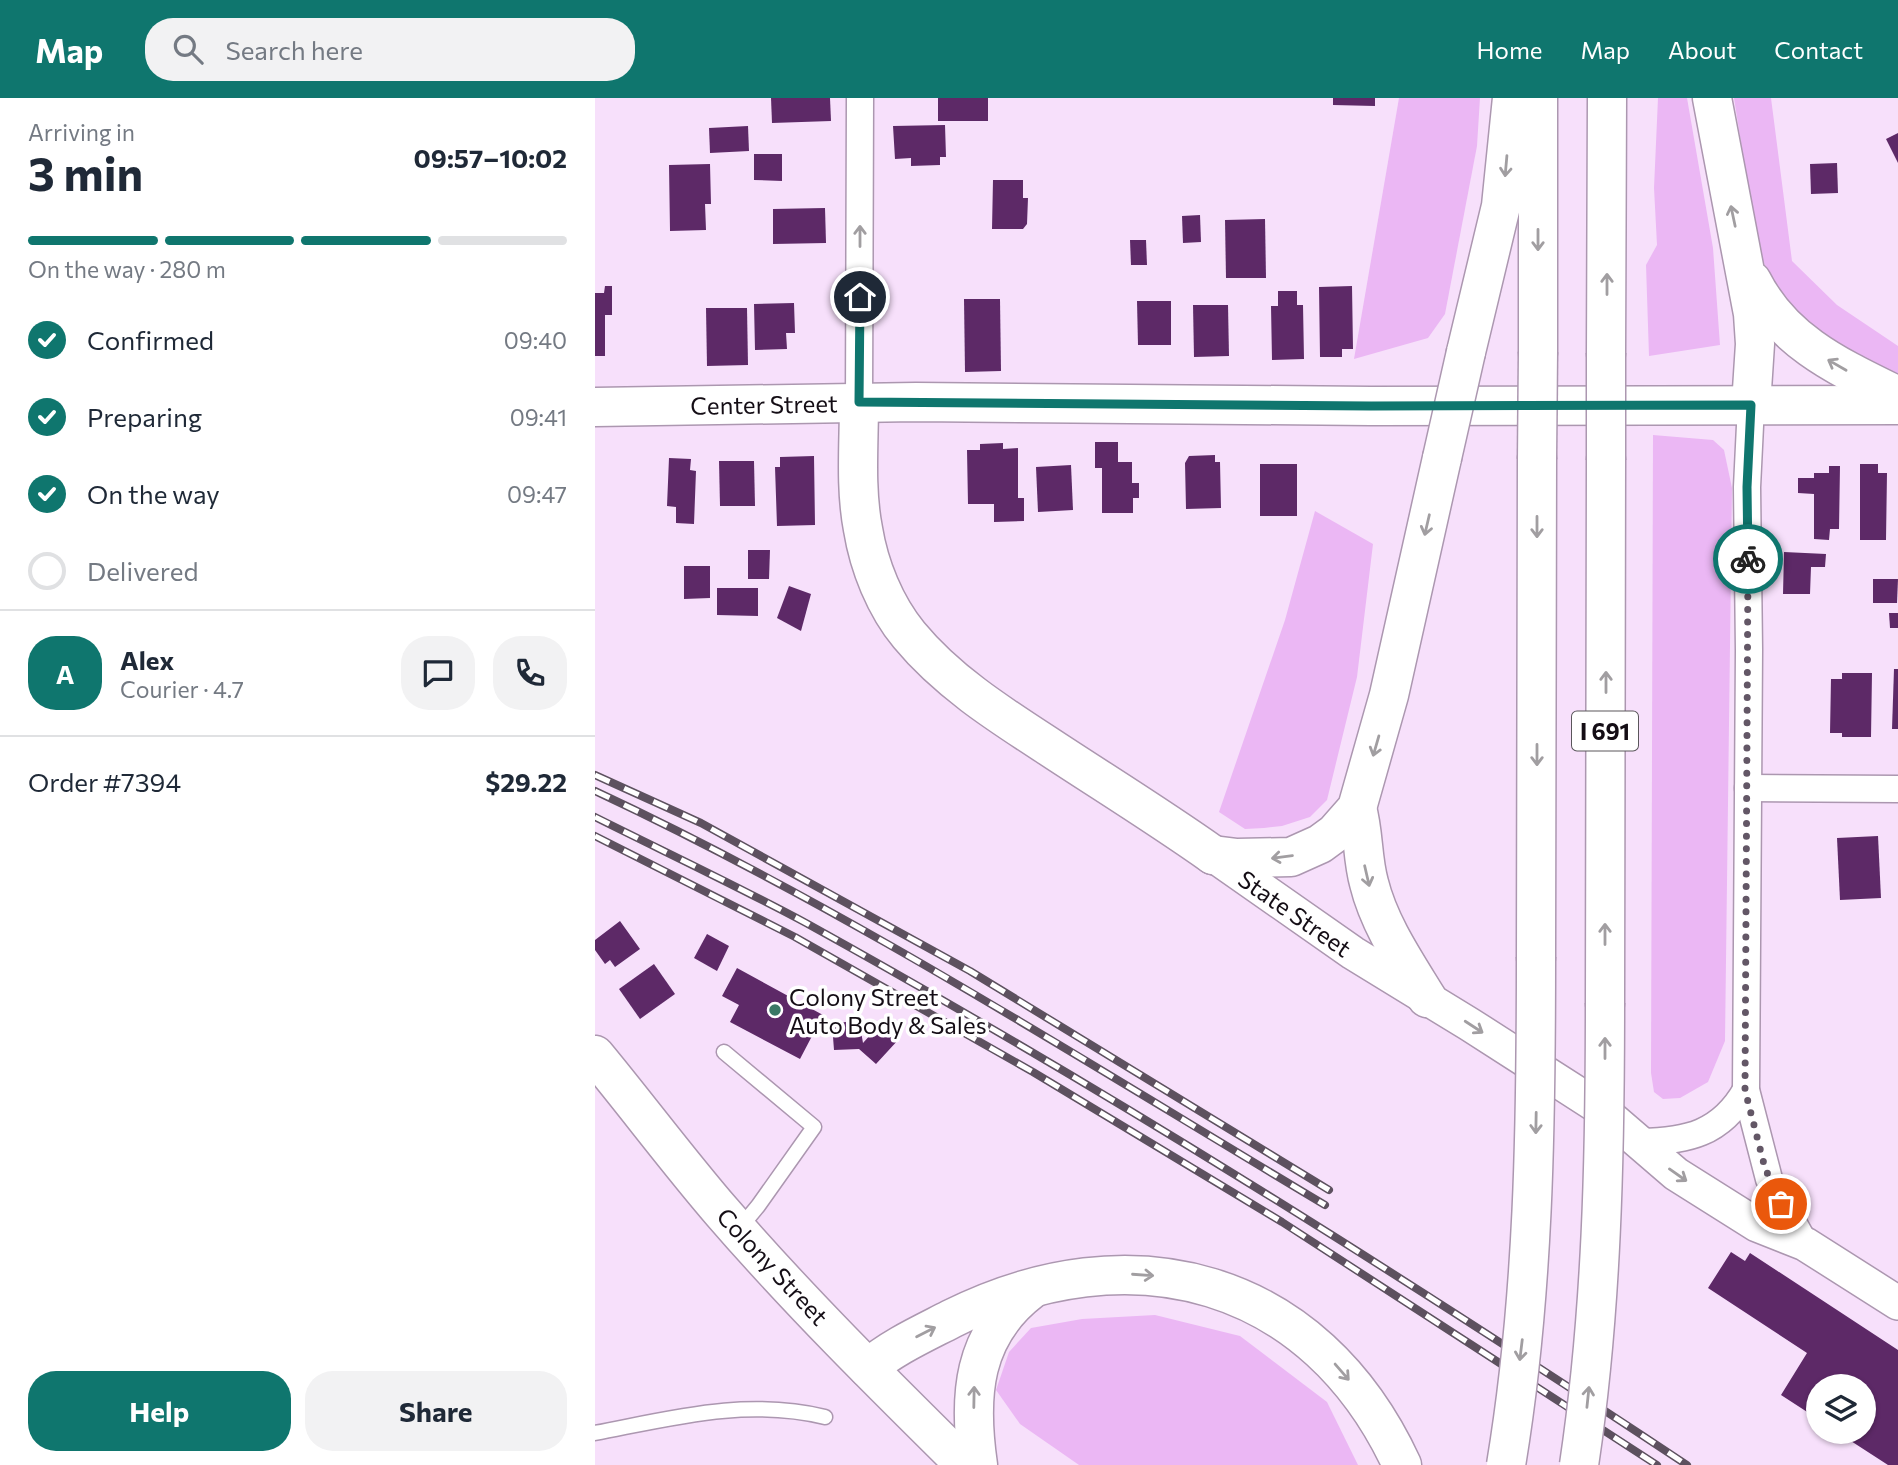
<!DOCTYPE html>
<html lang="en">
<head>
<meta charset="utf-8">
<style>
	body { margin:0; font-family:Commissioner,sans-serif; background:#f2f2f3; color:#1f2937; height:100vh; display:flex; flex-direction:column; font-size:26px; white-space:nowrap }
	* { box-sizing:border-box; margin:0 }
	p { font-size:23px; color:#747a83 }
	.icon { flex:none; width:38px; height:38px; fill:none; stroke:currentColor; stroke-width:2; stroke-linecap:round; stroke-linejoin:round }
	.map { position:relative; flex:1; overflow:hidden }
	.sheet { display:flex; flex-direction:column; background:#fff; width:595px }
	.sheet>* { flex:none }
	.tools { position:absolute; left:1211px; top:1276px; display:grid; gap:14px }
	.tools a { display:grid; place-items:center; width:70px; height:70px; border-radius:50%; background:#fff; box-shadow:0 2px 5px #0004; font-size:35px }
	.pin { position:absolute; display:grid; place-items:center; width:60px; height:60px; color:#fff; margin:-30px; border:4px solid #fff; border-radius:50%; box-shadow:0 2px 7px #0007 }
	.courier { position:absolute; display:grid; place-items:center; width:70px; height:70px; margin:-35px; border:5px solid #0f766e; border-radius:50%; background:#fff; color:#222; box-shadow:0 2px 9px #0007 }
	.head em { font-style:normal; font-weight:700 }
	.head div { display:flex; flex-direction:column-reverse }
	.head { display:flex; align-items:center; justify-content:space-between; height:119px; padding:0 28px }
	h1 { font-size:46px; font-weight:700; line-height:52px }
	.bar { display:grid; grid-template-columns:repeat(4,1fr); gap:10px 7px; align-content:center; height:84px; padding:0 28px }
	.bar i { height:9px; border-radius:5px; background:#e0e1e3 }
	.bar .selected { background:#0f766e }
	.bar p { grid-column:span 4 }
	.line { display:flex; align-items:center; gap:18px; padding:0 28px; border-top:2px solid #e0e1e3 }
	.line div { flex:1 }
	.round { display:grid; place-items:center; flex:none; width:74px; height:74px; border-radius:28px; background:#f2f2f3 }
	ol { padding:0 28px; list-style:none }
	li { display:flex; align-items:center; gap:21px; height:77px }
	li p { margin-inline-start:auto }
	li .icon { padding:7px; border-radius:50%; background:#0f766e; color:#fff; stroke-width:4 }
	li:last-child { color:#747a83 }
	li i { width:38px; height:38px; border:4px solid #e0e1e3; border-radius:50% }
	.button { display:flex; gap:14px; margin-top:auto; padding:14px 28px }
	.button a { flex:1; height:80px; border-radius:28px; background:#0f766e; color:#fff; font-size:28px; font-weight:700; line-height:80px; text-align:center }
	.button a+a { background:#f2f2f3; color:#1f2937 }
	header { display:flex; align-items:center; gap:42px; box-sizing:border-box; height:98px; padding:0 35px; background:#0f766e; color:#fff }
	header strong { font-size:33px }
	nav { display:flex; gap:38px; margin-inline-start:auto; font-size:24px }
	.search { width:490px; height:63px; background:#f2f2f3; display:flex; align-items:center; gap:18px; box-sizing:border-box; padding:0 24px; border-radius:28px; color:#747a83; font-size:26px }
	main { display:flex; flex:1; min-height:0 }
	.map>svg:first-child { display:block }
	.green { fill:#ebb7f4 }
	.building { fill:#5d2967 }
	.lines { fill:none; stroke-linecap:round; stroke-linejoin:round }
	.service-casing { stroke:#ac97b0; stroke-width:17 }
	.minor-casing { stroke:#ac97b0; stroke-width:29 }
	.tertiary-casing { stroke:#ac97b0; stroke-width:36 }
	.secondary-casing { stroke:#ac97b0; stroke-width:41 }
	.motorway-casing { stroke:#ac97b0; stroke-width:41 }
	.service { stroke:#fff; stroke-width:14 }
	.minor { stroke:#fff; stroke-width:26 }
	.tertiary { stroke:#fff; stroke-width:33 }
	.secondary { stroke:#fff; stroke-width:38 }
	.motorway { stroke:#fff; stroke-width:38 }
	.rail-casing { stroke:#5d515f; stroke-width:8 }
	.rail { stroke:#fff; stroke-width:5; stroke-dasharray:16; stroke-linecap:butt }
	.motorway-bridge-casing { stroke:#ac97b0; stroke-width:41; stroke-linecap:butt }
	.motorway-bridge { stroke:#fff; stroke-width:38 }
	.oneway { stroke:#a19ea1 }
	.done { stroke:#635766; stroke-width:7; stroke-dasharray:0 12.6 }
	.route { stroke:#0f766e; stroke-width:9 }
	.poi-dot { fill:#397865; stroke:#fff; stroke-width:2.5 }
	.labels { text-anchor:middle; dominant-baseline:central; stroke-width:7; stroke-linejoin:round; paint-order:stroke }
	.shield { fill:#fff; stroke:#5a565b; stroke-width:2 }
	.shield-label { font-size:23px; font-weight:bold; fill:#140d15 }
	.street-label { font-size:24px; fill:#140d15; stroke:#fff }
	.poi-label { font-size:24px; fill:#140d15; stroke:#fff; text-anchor:start }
</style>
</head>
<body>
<header>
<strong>Map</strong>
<div class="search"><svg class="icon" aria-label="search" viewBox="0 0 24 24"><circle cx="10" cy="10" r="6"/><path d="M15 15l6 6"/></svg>Search here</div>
<nav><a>Home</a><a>Map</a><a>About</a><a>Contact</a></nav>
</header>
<main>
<section class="sheet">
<div class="head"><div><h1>3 min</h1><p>Arriving in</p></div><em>09:57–10:02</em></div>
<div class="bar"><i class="selected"></i><i class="selected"></i><i class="selected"></i><i></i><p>On the way · 280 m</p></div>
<ol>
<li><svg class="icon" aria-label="check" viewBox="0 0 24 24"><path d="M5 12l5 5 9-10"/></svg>Confirmed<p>09:40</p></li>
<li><svg class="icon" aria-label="check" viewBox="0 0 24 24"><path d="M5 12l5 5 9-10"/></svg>Preparing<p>09:41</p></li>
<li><svg class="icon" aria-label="check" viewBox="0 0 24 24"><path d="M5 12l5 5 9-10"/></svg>On the way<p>09:47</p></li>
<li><i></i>Delivered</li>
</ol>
<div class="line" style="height:126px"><b class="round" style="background:#0f766e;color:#fff">A</b><div><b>Alex</b><p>Courier · 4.7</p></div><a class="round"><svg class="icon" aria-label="chat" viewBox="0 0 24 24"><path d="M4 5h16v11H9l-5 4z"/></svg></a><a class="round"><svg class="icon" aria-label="phone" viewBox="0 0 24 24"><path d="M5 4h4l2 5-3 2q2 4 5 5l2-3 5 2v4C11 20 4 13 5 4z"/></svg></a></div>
<div class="line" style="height:91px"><div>Order #7394</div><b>$29.22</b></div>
<div class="button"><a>Help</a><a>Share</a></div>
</section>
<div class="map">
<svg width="1303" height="1367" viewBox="0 0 1303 1367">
	<rect width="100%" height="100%" fill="#f7e0fb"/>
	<g class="green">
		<path d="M804,0h81l-3,48 -32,168 -17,24 -74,21z"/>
		<path d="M1063,0h29l26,150 7,97 -71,11 -3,-91 11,-20 -3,-57z"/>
		<path d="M1139,0h37l21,163 45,44 61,41v28l-7,-1 -82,-42 -28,-34 -19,-38 -8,-32z"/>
		<path d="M1058,337l60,5 11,10 8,38 -7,553 -17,41 -28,16 -17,1 -9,-7 -3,-19z"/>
		<path d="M720,413l58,33 -16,133 -30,123 -17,17 -28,9 -18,2 -19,1 -26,-17 66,-192z"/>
		<path d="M560,1217l85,21 87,66 31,63h-279l-59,-41 -24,-34 13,-38 22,-24 51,-9z"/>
	</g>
	<g class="building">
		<path d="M176,0h59l1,23 -59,2z"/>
		<rect x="343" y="0" width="50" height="23"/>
		<path d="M738,0h42v8l-42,-1z"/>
		<path d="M350,27l1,32h-6v8l-29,1v-8l-16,1 -2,-33z"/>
		<path d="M153,28l1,25 -39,2 -1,-25z"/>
		<path d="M1303,35v30l-12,-24z"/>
		<path d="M159,56h28v27l-28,-1z"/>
		<path d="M1242,65l1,30 -27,1 -1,-30z"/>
		<path d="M115,66l1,40h-6l1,26 -36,1 -1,-66z"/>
		<path d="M398,82h30v18h5l-1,26 -4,5h-31z"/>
		<path d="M230,110l1,35 -53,1v-35z"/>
		<path d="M605,117l1,27 -18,1 -1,-27z"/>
		<path d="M670,121l1,59h-40l-1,-58z"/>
		<path d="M535,142h16l1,25h-16z"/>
		<path d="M10,188h7v29h-7v41h-10v-63h9z"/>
		<path d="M757,188l1,63h-11v8h-22l-1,-70z"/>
		<path d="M683,193h19v14h6l1,54 -32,1 -1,-54h7z"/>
		<path d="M369,201h36l1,72 -36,1z"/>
		<path d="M542,203h34v44h-33z"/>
		<path d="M199,205l1,30h-9l1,16 -32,1 -1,-46z"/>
		<path d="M598,207h35l1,51 -35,1z"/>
		<path d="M111,210h41l1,57 -41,1z"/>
		<path d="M500,344h23v20h14v21h7v15h-6v15h-31v-45h-7z"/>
		<path d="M408,345v6l15,-1v50h6v23l-30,1v-18h-26l-1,-54h13v-6z"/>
		<path d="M620,357v7h5l1,46 -35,1 -1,-46 4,-7z"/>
		<path d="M219,358l1,69 -38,1 -2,-59h5v-10z"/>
		<path d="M74,360l22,1 -1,11 6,1 -2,53 -18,-1v-16l-9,-1z"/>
		<path d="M124,363h35l1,45h-35z"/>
		<rect x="665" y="366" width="37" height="52"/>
		<path d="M1265,366h18v9h9l-1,67h-26z"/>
		<path d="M476,367l2,45 -35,2 -2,-45z"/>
		<path d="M1234,368h11l-1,63h-9l-1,11 -15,-1v-45l-16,-1v-15h16v-5h15z"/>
		<path d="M153,452h22l-1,29h-21z"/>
		<path d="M1189,454l42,2 -1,13h-14l-1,27h-27z"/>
		<path d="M89,468h26v32l-26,1z"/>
		<path d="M1278,481h25l-1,24h-24z"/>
		<path d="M194,488l22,8 -10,37 -24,-13z"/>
		<path d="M122,490h41v28l-41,-1z"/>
		<path d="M1294,515h9v15h-8z"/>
		<path d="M1299,571h4v60h-6z"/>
		<path d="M1247,575h30l-1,64h-29v-4h-12l1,-54h11z"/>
		<path d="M1283,738l3,62 -41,2 -3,-62z"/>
		<path d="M25,823l20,28 -25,18 -5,-7 -5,4 -10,-14v-10z"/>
		<path d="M112,836l22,12 -12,25 -23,-13z"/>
		<path d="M59,866l21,30 -35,25 -21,-30z"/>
		<path d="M142,870l86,47 -23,44 -70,-37 9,-17 -17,-9z"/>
		<path d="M264,922l4,23 18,-20 18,16 -23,25 -17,-15 -25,1 -2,-26z"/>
		<path d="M1136,1154l14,9 5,-8 148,97v115h-10l-51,-33h27v-46h-46v33l-37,-24 26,-42 -99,-65z"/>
	</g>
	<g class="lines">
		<defs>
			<g id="service">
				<path d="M129,954l90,75 -56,79 -19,23"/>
				<path d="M0,1335c78,-15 151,-35 230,-16"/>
			</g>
			<g id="minor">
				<path d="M264,304l1,-304"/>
				<path d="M1156,307l-4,82 2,163 -3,440 23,89 36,65"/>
				<path d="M1153,690l150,1"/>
				<path d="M1045,1044c47,-1 81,-8 106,-52"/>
			</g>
			<path id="tertiary" d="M618,757l140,98 116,71 128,82 79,68 81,51 48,19 93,59"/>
			<g id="secondary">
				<path d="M264,304c0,42 -4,86 4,127 6,37 22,77 46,106 37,45 88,78 136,109 56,37 113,72 168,111"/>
				<path d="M0,309l321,-5 455,4 527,-1"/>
				<path d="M0,957c43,52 83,106 127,157 76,88 160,171 243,253"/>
			</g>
			<g id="motorway">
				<path d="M1117,0l41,216 2,30 -4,61"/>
				<path d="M1157,183c31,61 87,86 146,115"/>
				<path d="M871,254l35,-146 11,-108"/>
				<path d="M943,254v-254"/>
				<path d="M1011,255l1,-255"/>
				<path d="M762,710c7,25 5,50 12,75 10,41 36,79 58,115"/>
				<path d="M618,757l24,3 54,-1 29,-13 15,-11 22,-25 32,-113 53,-237"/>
				<path d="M941,859l1,-498"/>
				<path d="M1010,905l1,-543"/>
				<path d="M273,1270c25,-21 54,-34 83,-49 180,-90 364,-42 451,146"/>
				<path d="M383,1367c-10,-69 -6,-130 53,-175"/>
			</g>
		</defs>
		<use href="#service" class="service-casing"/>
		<use href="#minor" class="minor-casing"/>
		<use href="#tertiary" class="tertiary-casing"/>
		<use href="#secondary" class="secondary-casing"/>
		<use href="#motorway" class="motorway-casing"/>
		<use href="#service" class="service"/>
		<use href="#minor" class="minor"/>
		<use href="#tertiary" class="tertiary"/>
		<use href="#secondary" class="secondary"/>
		<use href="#motorway" class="motorway"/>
		<defs>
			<g id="rail">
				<path d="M0,677l106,48 269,148 359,219"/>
				<path d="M0,693c253,118 490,271 730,414"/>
				<path d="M0,719c70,35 142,69 211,106 302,167 593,351 881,542"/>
				<path d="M0,738l200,101 238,135 249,150 375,243"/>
			</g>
		</defs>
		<use href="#rail" class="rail-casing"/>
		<use href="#rail" class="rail"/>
		<defs>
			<g id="motorway-bridge">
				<path d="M847,360l24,-106"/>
				<path d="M942,361l1,-107"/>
				<path d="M1011,362v-107"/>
				<path d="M911,1367c28,-168 30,-338 30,-508"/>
				<path d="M984,1367c23,-153 26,-308 26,-462"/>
			</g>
		</defs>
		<use href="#motorway-bridge" class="motorway-bridge-casing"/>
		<use href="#motorway-bridge" class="motorway-bridge"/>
	</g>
	<defs><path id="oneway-shaft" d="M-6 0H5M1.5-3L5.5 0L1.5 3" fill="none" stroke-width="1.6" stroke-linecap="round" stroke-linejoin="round" transform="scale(1.75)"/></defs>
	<g class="oneway">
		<use href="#oneway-shaft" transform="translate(911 68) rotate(95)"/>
		<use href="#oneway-shaft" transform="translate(1138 118) rotate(-102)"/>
		<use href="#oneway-shaft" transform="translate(265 138) rotate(-90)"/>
		<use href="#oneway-shaft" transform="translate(943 142) rotate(90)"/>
		<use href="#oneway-shaft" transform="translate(1012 186) rotate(-90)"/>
		<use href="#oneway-shaft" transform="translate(1242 267) rotate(-150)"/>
		<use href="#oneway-shaft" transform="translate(832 427) rotate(103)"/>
		<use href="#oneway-shaft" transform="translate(942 429) rotate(90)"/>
		<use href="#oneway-shaft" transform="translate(1011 584) rotate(-90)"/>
		<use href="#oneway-shaft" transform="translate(781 648) rotate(106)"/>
		<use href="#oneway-shaft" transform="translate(942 657) rotate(90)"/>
		<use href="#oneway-shaft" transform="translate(687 759) rotate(173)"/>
		<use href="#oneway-shaft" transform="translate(772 778) rotate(77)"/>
		<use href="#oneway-shaft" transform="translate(1010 836) rotate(-90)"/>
		<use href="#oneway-shaft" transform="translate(879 929) rotate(33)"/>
		<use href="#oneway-shaft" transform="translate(1010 950) rotate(-90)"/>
		<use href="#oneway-shaft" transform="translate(941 1025) rotate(91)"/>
		<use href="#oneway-shaft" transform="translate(1083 1077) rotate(35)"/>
		<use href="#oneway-shaft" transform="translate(548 1177) rotate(4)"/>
		<use href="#oneway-shaft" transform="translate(331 1234) rotate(-27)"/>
		<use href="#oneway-shaft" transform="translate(926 1252) rotate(97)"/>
		<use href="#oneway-shaft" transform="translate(747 1274) rotate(49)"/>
		<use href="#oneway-shaft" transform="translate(379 1299) rotate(-89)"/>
		<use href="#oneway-shaft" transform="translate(993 1299) rotate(-84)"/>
	</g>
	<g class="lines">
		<path class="done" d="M1153,461l-3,531 20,78 16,36"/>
		<path class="route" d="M265,199l-1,105 512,4 380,-1 -4,82 1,72"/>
	</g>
	<circle class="poi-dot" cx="180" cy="912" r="7"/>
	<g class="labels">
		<rect class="shield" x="977" y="613.5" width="66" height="39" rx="5"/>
		<g class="shield-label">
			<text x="1010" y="633">I 691</text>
		</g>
		<g class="street-label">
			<text transform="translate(169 306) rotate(-1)">Center Street</text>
			<text transform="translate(700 815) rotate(35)">State Street</text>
			<text transform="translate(178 1168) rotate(47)">Colony Street</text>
		</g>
		<g class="poi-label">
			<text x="194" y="898">Colony Street<tspan x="194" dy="28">Auto Body &amp; Sales</tspan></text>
		</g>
	</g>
</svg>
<div class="tools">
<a><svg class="icon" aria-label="layers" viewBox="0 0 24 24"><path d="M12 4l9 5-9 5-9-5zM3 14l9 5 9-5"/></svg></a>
</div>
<div class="pin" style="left:1186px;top:1106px;background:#ea580c"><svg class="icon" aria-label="bag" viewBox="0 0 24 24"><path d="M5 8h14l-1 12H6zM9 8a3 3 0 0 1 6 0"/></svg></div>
<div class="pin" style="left:265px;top:199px;background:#1f2937"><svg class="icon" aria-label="home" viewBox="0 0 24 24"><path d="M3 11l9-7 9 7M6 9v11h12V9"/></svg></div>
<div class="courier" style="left:1153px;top:461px"><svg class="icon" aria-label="bike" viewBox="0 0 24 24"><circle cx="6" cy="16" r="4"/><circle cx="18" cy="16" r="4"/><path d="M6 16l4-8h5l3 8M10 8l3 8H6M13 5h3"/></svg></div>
</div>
</main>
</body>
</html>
